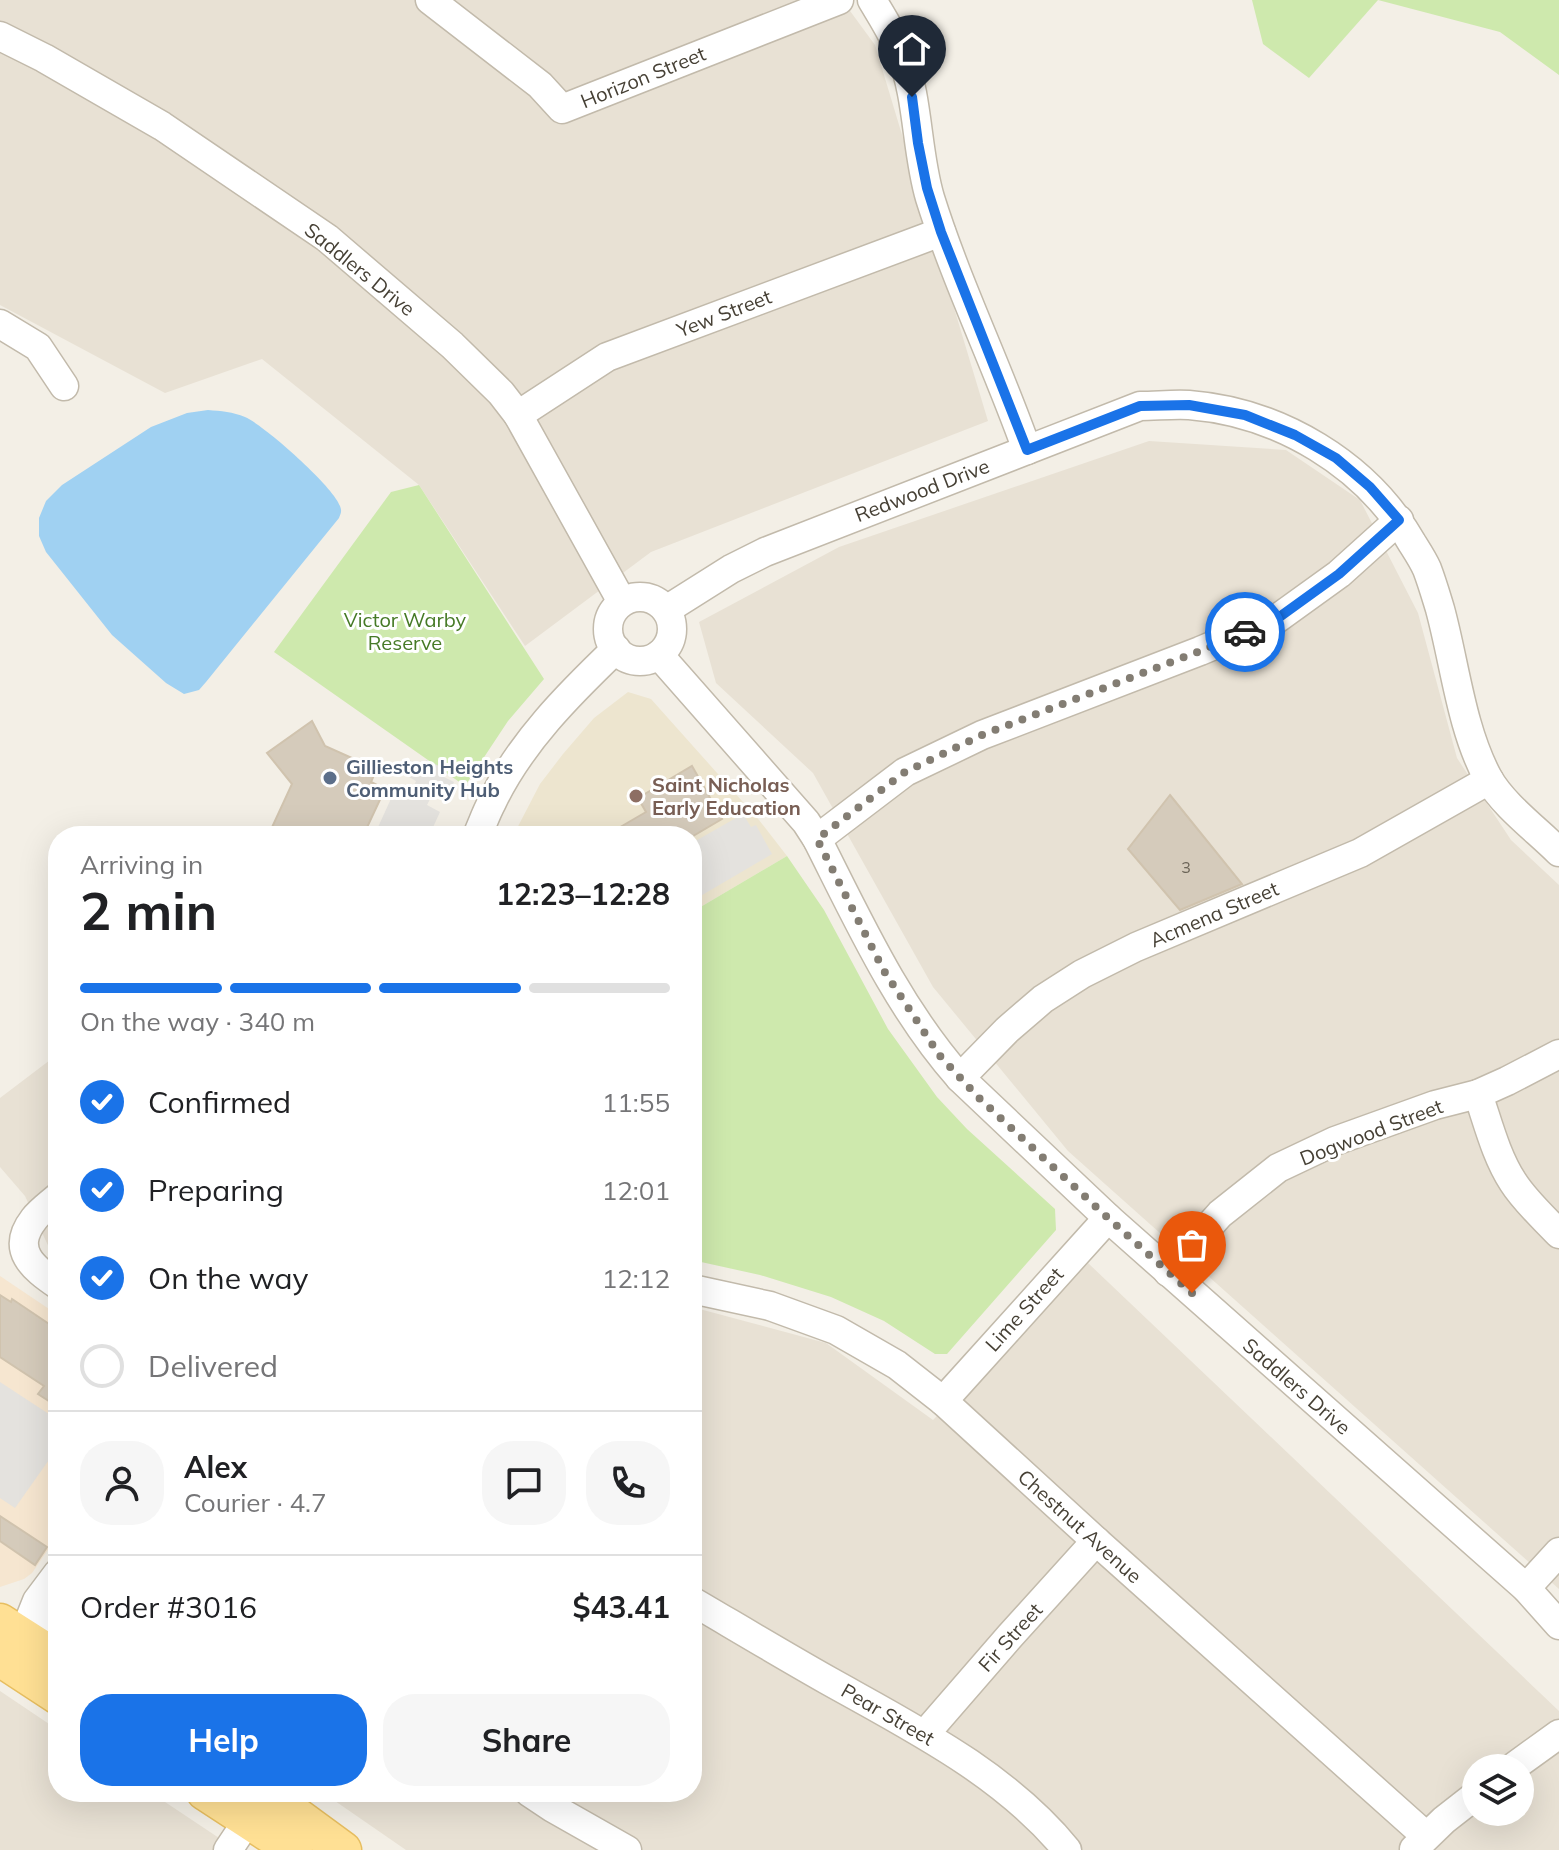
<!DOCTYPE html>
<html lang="en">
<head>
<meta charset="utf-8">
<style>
	body { margin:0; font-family:Mulish,sans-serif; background:#f6f6f6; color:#202124; height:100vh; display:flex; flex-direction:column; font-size:30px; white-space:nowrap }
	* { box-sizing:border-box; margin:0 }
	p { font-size:26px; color:#757577 }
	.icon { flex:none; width:44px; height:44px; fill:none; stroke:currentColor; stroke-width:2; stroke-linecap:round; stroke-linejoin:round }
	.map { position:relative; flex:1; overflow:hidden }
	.details { position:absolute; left:48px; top:826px; width:654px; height:976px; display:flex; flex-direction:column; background:#fff; border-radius:32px; box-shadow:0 8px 32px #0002 }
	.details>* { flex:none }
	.tools { position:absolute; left:1462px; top:1754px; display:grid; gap:16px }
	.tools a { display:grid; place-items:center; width:72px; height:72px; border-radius:50%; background:#fff; box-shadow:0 8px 32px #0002; font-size:40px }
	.pin { position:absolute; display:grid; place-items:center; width:68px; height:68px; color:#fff; margin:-82px -34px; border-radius:50% 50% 50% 0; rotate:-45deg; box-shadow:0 0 8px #0007 }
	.pin .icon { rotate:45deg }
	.courier { position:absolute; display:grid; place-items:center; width:80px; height:80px; margin:-40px; border:6px solid #1a73e8; border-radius:50%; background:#fff; color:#222; box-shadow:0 2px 10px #0007 }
	.headline em { font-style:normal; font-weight:700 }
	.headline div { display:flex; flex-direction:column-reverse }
	.headline { display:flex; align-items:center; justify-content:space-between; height:136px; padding:0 32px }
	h1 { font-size:52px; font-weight:700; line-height:60px }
	.bar { display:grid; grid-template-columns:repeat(4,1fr); gap:12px 8px; align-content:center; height:96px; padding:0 32px }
	.bar i { height:10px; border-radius:6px; background:#e0e0e0 }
	.bar .active { background:#1a73e8 }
	.bar p { grid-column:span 4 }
	.line { display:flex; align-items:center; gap:20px; padding:0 32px; border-top:2px solid #e0e0e0 }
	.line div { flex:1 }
	.round { display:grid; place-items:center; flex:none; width:84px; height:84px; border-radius:32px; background:#f6f6f6 }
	ol { padding:0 32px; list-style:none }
	li { display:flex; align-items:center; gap:24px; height:88px }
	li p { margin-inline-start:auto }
	li .icon { padding:8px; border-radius:50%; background:#1a73e8; color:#fff; stroke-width:4 }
	li:last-child { color:#757577 }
	li i { width:44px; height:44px; border:4px solid #e0e0e0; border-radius:50% }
	.primary-button { display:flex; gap:16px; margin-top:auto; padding:16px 32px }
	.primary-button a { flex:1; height:92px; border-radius:32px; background:#1a73e8; color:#fff; font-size:32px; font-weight:700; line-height:92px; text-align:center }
	.primary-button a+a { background:#f6f6f6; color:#202124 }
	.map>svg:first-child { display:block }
	.residential { fill:#e8e1d4; fill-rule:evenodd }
	.commercial { fill:#f6e6d0 }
	.education { fill:#ede5cf }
	.green { fill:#cee9ad }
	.parking { fill:#e4e2de }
	.water { fill:#a0d1f2 }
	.building { fill:#d5cbbb; stroke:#d0c3ae; stroke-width:2 }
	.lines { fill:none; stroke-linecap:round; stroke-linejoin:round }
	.minor-casing { stroke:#c2baab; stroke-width:31 }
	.major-casing { stroke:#e7be60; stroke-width:39 }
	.minor { stroke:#fff; stroke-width:28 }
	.major { stroke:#ffe094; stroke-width:36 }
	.done { stroke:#837d73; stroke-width:8; stroke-dasharray:0 14.4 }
	.route { stroke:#1a73e8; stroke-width:10 }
	.service-dot { fill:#5c6f8a; stroke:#fff; stroke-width:3 }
	.education-dot { fill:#8d6e63; stroke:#fff; stroke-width:3 }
	.labels { text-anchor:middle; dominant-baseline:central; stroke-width:6; stroke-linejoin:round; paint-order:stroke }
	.number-label { font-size:16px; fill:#6a6356 }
	.street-label { font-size:20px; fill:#464035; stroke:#fff }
	.park-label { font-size:20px; fill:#467a26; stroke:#fff }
	.service-label { font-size:20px; font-weight:bold; fill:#4e5e75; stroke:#fff; text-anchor:start }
	.education-label { font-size:20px; font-weight:bold; fill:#785e54; stroke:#fff; text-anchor:start }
</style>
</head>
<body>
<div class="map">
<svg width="1559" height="1850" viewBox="0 0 1559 1850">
	<rect width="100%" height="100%" fill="#f3efe6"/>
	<g class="residential">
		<path d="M0,0h842l33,45 113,376 -337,131 -126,94 -106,-161 -157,-126 -97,34 -165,-88z"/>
		<path d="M1149,441l137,9 74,50 58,113 39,145 54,82 48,45v704l-491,-438 -135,-164 -120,-214 -97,-90 -17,-61 140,-75z"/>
		<path d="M58,1054v204l-6,-4 -27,-58 -25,-29v-69z"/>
		<path d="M1088,1263l471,448v139h-1153l-84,-58h370v-485l134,36 107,77zM1476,1768h44v44h-44z"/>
		<path d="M0,1691l58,39v62h92l87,58h-237z"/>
	</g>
	<path class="commercial" d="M0,1276l58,39v220l-26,38 -8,6 -24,8z"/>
	<path class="education" d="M628,692l23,7 108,121 28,36 -95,56v-76h-179l27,-52 23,-30 31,-36z"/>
	<g class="green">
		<path d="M1252,0h126l-69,78 -46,-34z"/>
		<path d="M1378,0h181v75l-59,-43z"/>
		<path d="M419,485l125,194 -36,42 -43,65 -191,-134 117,-160z"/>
		<path d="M787,856l37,54 64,119 49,68 30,32 88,80 1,21 -109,124h-12l-51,-33 -53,-24 -71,-22 -68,-15v-348z"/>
	</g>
	<g class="parking">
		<path d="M409,760l14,7 3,-7 9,4 8,4 -3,7 14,7 -7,14 -13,-5 -7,14 13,7 -11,24h-55l20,-44 14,6 8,-17 -14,-8z"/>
		<path d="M743,814l8,13 5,-2 16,29 -80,47v-58z"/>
		<path d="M0,1382l58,38v27l-43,61 -15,-10z"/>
	</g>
	<path class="water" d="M208,410c13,1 25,2 37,7 19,8 89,70 95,89 2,5 1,7 -1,12l-133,164 -7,8 -15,4 -18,-11 -54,-48 -66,-83 -7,-16v-18l7,-17 16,-16 89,-58 36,-14z"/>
	<g class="building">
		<path d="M312,721l13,25 27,12 -3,6 25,11 -3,7 14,7 -22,47h-95l24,-52 -25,-31z"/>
		<path d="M692,766l30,53 -29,17h-88l41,-24 -8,-14z"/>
		<path d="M1170,795l72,89 -62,26 -52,-61z"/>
		<path d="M0,1295l11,7 1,-3 46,31v77l-20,-13 6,-8 -44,-29z"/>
		<path d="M0,1516l47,31 -12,18 -35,-24z"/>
	</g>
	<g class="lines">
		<defs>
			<g id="minor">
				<path d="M430,0l110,85 22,24 277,-109"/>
				<path d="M872,0c10,17 22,35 29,54 18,45 15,97 29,144 27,86 67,167 97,252"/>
				<path d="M0,36l44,22 118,68 165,112 125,107 49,48 17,22 104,187"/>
				<path d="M0,324l38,23 26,39"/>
				<path d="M518,415l89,-58 334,-125"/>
				<circle cx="640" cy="629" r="32"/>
				<path d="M666,610l65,-41 34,-17 375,-146c16,0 33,-2 49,-1 90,7 178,59 223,138 5,8 11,17 15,26 5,13 9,27 13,40 15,55 21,119 48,169 15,27 49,52 71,74"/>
				<path d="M659,655l147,167 11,17c42,83 81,169 143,239l148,140 418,370 33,37"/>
				<path d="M477,836c5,-11 9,-23 15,-34 28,-59 77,-108 124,-153"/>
				<path d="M817,839l88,-67 77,-37 218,-84 78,-33 61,-44 60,-54"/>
				<path d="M960,1078l47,-48 36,-31 39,-25 54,-27 224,-94 129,-73"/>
				<path d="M1478,1094c10,29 18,62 35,88 12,19 30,35 46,52"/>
				<path d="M58,1197c-8,7 -18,14 -24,22 -24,31 -1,49 24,66"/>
				<path d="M1168,1272l52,-58 58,-46 57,-27 100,-36 43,-11 29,-13 52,-27"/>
				<path d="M692,1289l78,17 66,24 61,35 46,36 153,140 330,295"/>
				<path d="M943,1401l165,-183"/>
				<path d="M1526,1588l33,-36"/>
				<path d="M692,1601c46,27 91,54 137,80 84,47 176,93 238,169"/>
				<path d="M23,1636l31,-24 4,-5"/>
				<path d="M11,1654l12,-18 14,-35 21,-28"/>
				<path d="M925,1734l85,-98 86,-95"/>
				<path d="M1512,1768l47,-34"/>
				<path d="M529,1792l24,16 74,42"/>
				<path d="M1414,1849l30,-29 32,-25"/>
				<path d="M228,1850l20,-30"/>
			</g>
			<g id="major">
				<path d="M0,1622l58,37"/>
				<path d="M0,1658l58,38"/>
				<path d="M205,1792l89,58"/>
				<path d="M264,1792l79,58"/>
			</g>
		</defs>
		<use href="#minor" class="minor-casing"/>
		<use href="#major" class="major-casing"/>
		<use href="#minor" class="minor"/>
		<use href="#major" class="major"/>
	</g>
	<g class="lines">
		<path class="done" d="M1192,1293l-84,-75 -129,-120 -39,-42 -56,-85 -67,-132 88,-67 77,-37 218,-84 45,-19"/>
		<path class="route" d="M912,97l6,46 9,45 14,44 86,218 113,-44 49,-1 56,10 50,20 41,23 34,29 29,33 -60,54 -61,44 -33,14"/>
	</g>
	<circle class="service-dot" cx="330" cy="778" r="8"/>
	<circle class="education-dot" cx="636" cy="796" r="8"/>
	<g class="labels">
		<g class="number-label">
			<text x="1186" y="867">3</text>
		</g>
		<g class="street-label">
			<text transform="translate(643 77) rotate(-22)">Horizon Street</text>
			<text transform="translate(360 269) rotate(39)">Saddlers Drive</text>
			<text transform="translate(724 313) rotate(-21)">Yew Street</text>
			<text transform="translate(922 490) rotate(-21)">Redwood Drive</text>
			<text transform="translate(1214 914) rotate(-23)">Acmena Street</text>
			<text transform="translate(1371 1132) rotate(-21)">Dogwood Street</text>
			<text transform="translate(1024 1309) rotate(-48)">Lime Street</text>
			<text transform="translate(1297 1386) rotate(41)">Saddlers Drive</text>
			<text transform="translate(1080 1526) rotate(42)">Chestnut Avenue</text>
			<text transform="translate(1010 1637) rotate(-48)">Fir Street</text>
			<text transform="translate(888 1714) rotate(30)">Pear Street</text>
		</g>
		<g class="park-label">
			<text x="405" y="619">Victor Warby<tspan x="405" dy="23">Reserve</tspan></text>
		</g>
		<g class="service-label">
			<text x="346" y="766">Gillieston Heights<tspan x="346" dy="23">Community Hub</tspan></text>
		</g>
		<g class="education-label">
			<text x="652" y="784">Saint Nicholas<tspan x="652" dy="23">Early Education</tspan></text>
		</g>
	</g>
</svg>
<div class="tools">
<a><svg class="icon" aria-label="layers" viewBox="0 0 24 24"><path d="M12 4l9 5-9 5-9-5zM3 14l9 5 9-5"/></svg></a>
</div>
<div class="pin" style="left:1192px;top:1293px;background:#ea580c"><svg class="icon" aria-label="bag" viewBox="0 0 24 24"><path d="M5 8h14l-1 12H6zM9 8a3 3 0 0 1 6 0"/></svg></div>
<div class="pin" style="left:912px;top:97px;background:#1f2937"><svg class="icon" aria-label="home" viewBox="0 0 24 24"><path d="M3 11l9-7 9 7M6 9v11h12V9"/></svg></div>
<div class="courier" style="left:1245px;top:632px"><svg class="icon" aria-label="car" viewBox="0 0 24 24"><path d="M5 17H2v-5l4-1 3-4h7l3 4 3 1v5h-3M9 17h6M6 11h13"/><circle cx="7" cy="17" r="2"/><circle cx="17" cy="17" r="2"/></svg></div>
<section class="details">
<div class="headline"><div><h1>2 min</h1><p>Arriving in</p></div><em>12:23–12:28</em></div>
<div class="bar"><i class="active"></i><i class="active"></i><i class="active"></i><i></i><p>On the way · 340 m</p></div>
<ol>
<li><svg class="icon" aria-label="check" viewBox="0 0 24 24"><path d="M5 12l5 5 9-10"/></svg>Confirmed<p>11:55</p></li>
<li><svg class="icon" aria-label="check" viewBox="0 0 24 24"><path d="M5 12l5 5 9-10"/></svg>Preparing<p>12:01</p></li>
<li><svg class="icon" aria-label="check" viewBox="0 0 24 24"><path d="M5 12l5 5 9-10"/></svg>On the way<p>12:12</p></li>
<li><i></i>Delivered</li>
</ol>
<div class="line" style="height:144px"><a class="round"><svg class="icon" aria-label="person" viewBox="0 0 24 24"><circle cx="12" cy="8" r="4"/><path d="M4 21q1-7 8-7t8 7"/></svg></a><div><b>Alex</b><p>Courier · 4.7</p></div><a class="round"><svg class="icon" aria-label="chat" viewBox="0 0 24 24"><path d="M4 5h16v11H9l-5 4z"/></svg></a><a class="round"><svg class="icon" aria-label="phone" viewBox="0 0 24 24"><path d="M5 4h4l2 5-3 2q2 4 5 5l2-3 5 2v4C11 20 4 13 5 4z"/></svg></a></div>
<div class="line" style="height:104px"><div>Order #3016</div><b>$43.41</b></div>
<div class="primary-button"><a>Help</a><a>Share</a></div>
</section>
</div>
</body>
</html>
